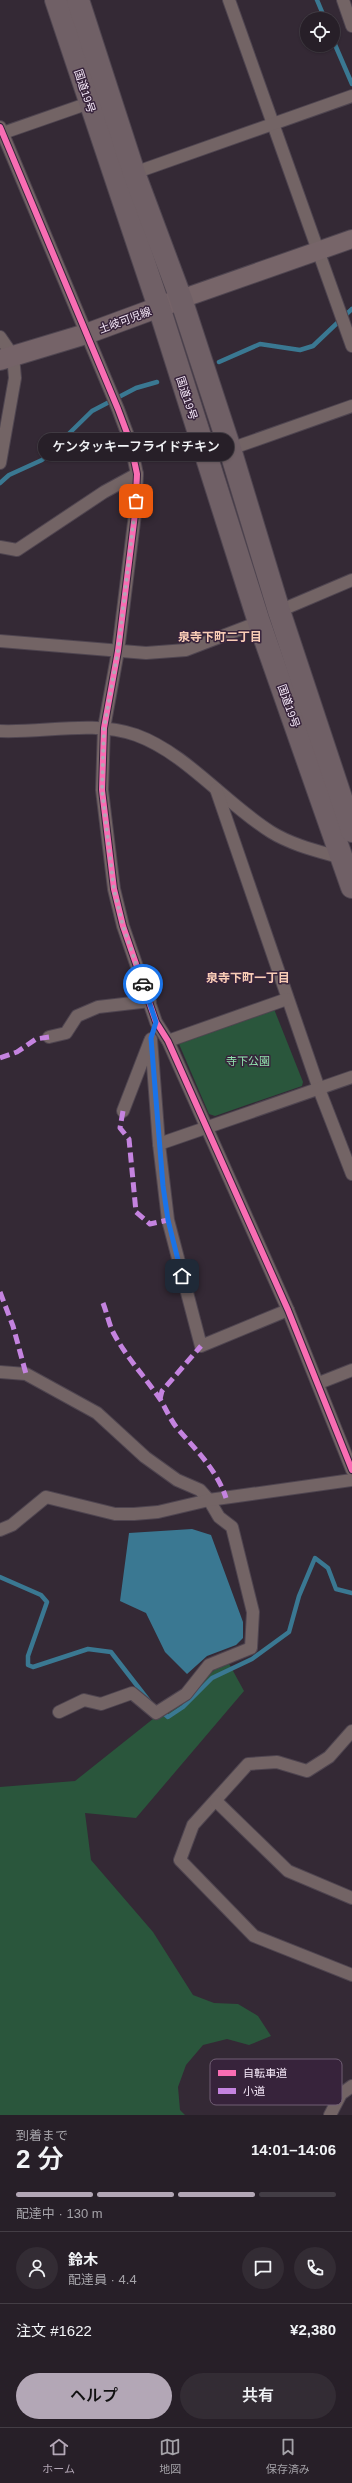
<!DOCTYPE html>
<html lang="ja">
<head>
<meta charset="utf-8">
<style>
	body { margin:0; font-family:Helvetica,"Noto Sans JP",sans-serif; background:#332c34; color:#f1f3f6; height:100vh; display:flex; flex-direction:column; font-size:15px; white-space:nowrap }
	* { box-sizing:border-box; margin:0 }
	p { font-size:13px; color:#a4a2a8 }
	.icon { flex:none; width:22px; height:22px; fill:none; stroke:currentColor; stroke-width:2; stroke-linecap:round; stroke-linejoin:round }
	.map { position:relative; height:2115px; overflow:hidden }
	.panel { display:flex; flex-direction:column; background:#271f28; flex:1 }
	.panel>* { flex:none }
	.tools { position:absolute; left:300px; top:12px; display:grid; gap:8px }
	.tools a { display:grid; place-items:center; width:40px; height:40px; border-radius:50%; background:#271f28; box-shadow:0 1px 3px #0004,0 0 0 1px #433d45; font-size:20px }
	.pin { position:absolute; display:grid; place-items:center; width:34px; height:34px; color:#fff; margin:-17px; border-radius:8px; box-shadow:0 2px 6px #0006 }
	.courier { position:absolute; display:grid; place-items:center; width:40px; height:40px; margin:-20px; border:3px solid #1a73e8; border-radius:50%; background:#fff; color:#222; box-shadow:0 1px 5px #0007 }
	.bubble { position:absolute; height:28px; border-radius:14px; background:#271f28; box-shadow:0 1px 3px #0004,0 0 0 1px #433d45; font-size:13px; font-weight:600; line-height:28px; text-align:center }
	.head em { font-style:normal; font-weight:600 }
	.head div { display:flex; flex-direction:column-reverse }
	.head { display:flex; align-items:center; justify-content:space-between; height:68px; padding:0 16px }
	h1 { font-size:26px; font-weight:600; line-height:30px }
	.bar { display:grid; grid-template-columns:repeat(4,1fr); gap:6px 4px; align-content:center; height:48px; padding:0 16px }
	.bar i { height:5px; border-radius:3px; background:#433d45 }
	.bar .on { background:#b3a7b6 }
	.bar p { grid-column:span 4 }
	.line { display:flex; align-items:center; gap:10px; padding:0 16px; border-top:1px solid #433d45 }
	.line div { flex:1 }
	.round { display:grid; place-items:center; flex:none; width:42px; height:42px; border-radius:21px; background:#332c34 }
	.button { display:flex; gap:8px; margin-top:auto; padding:8px 16px }
	.button a { flex:1; height:46px; border-radius:24px; background:#b3a7b6; color:#111; font-size:16px; font-weight:600; line-height:46px; text-align:center }
	.button a+a { background:#332c34; color:#f1f3f6 }
	.dock { display:flex; justify-content:space-around; align-items:center; height:56px; border-top:1px solid #433d45; background:#271f28; font-size:11px; color:#a4a2a8 }
	.dock a { display:grid; justify-items:center; gap:2px }
	.dock .on { color:#b3a7b6 }
	.map>svg:first-child { display:block }
	.green { fill:#2a563c }
	.water { fill:#3a7892 }
	.lines { fill:none; stroke-linecap:round; stroke-linejoin:round }
	.stream { stroke:#3a7892; stroke-width:4.5 }
	.street-casing { stroke:#4f4550; stroke-width:14 }
	.secondary-casing { stroke:#4f4550; stroke-width:20 }
	.primary-casing { stroke:#4f4550; stroke-width:22 }
	.highway-casing { stroke:#4f4550; stroke-width:24 }
	.street { stroke:#736465; stroke-width:12 }
	.secondary { stroke:#776569; stroke-width:18 }
	.primary { stroke:#756368; stroke-width:20 }
	.highway { stroke:#706066; stroke-width:22 }
	.quiet { stroke:#c483df; stroke-width:5; stroke-dasharray:10 5; stroke-linecap:butt }
	.cycleway-casing { stroke:#37233b; stroke-width:8 }
	.cycleway { stroke:#f96db3; stroke-width:6 }
	.done { stroke:#b3a7b6; stroke-width:4; stroke-dasharray:0 7.2 }
	.route { stroke:#1a73e8; stroke-width:5 }
	.labels { text-anchor:middle; dominant-baseline:central; stroke-width:3; stroke-linejoin:round; paint-order:stroke }
	.street-label { font-size:11px; fill:#f8ebfb; stroke:#37233b }
	.park-label { font-size:11px; fill:#91e2ad; stroke:#37233b }
	.neighbourhood-label { font-size:12px; font-weight:bold; fill:#f9ccb6; stroke:#37233b }
	.key { fill:#37233b; stroke:#715f75; stroke-width:1 }
	.key-label { font-size:11px; fill:#f8ebfb }
</style>
</head>
<body>
<div class="map">
<svg width="352" height="2115" viewBox="0 0 352 2115">
	<rect width="100%" height="100%" fill="#342935"/>
	<g class="green">
		<path d="M274,1009l29,73 -1,4 -87,30 -6,-2 -30,-70 2,-3z"/>
		<path d="M227,1660l17,31 -108,127 -51,-5 6,47 62,72 40,63 21,8 24,1 20,12 13,20 -22,9 -22,-6 -24,6 -17,20 -8,22 2,23 5,5h-185v-328l75,-6z"/>
	</g>
	<path class="water" d="M192,1529l19,6 32,87v16l-7,7 -29,11 -20,18 -22,-22 -19,-39 -26,-12 9,-68z"/>
	<g class="lines">
		<g class="stream">
			<path d="M317,0l8,19"/>
			<path d="M333,40l19,44"/>
			<path d="M219,362l41,-18 40,6 13,-4 39,-37"/>
			<path d="M0,483l9,-8 33,-15 50,-49 44,-23 21,-6"/>
			<path d="M0,1577l41,18 6,7 -19,54v9l5,2 55,-18 23,3 38,49"/>
			<path d="M161,1711l7,6 15,-10 29,-29 40,-19 37,-27 10,-36 16,-38 13,10 8,21 16,4"/>
		</g>
		<defs>
			<g id="street">
				<path d="M229,0l123,346"/>
				<path d="M343,0l9,26"/>
				<path d="M0,127l118,282 12,32 7,33 -2,40 -17,137 -14,77 -2,62 12,99 9,37 33,96 12,19 120,269 64,160"/>
				<path d="M0,134l89,-31"/>
				<path d="M134,173l218,-77"/>
				<path d="M0,337l13,19 2,22 -15,85"/>
				<path d="M230,449l122,-43"/>
				<path d="M0,547l17,3 87,-58 33,-18"/>
				<path d="M279,611l73,-31"/>
				<path d="M0,641l146,12 40,-3 73,-28"/>
				<path d="M0,731c44,2 93,-11 136,4 50,18 90,69 135,97 21,13 47,19 71,26"/>
				<path d="M216,789l103,300 33,85"/>
				<path d="M49,1037l17,-4 11,-17 21,-9 52,-6"/>
				<path d="M151,1039l8,105 9,76 33,126 87,-36"/>
				<path d="M168,1041l119,-42"/>
				<path d="M123,1111l27,-70"/>
				<path d="M159,1144l193,-67"/>
				<path d="M0,1372l26,2 71,39 48,44 32,23 23,10 9,10 10,17 13,10 21,85 -2,36 -42,17 -23,29 -30,19 -24,-20 -31,11 -17,-4 -25,12"/>
				<path d="M319,1383l33,-13"/>
				<path d="M0,1530l12,-5 34,-28 69,17h19l24,-2 51,-12 143,-20"/>
				<path d="M352,1731l-23,26 -22,14 -30,-9 -29,2 -55,61 -13,35 74,76 98,39"/>
				<path d="M216,1801l72,70 64,27"/>
				<path d="M330,2115l11,-21 11,-8"/>
			</g>
			<path id="secondary" d="M181,299l171,-60"/>
			<path id="primary" d="M0,360l86,-26 95,-35"/>
			<g id="highway">
				<path d="M56,0l103,307 100,315 93,265"/>
				<path d="M78,0l56,173 47,126 49,150 49,162 73,220"/>
			</g>
		</defs>
		<use href="#street" class="street-casing"/>
		<use href="#secondary" class="secondary-casing"/>
		<use href="#primary" class="primary-casing"/>
		<use href="#highway" class="highway-casing"/>
		<use href="#street" class="street"/>
		<use href="#secondary" class="secondary"/>
		<use href="#primary" class="primary"/>
		<use href="#highway" class="highway"/>
		<g class="quiet">
			<path d="M0,1058l17,-6 19,-13 13,-2"/>
			<path d="M123,1111l-3,17 9,11 7,73 14,12 18,-4"/>
			<path d="M0,1292l13,34 13,48"/>
			<path d="M103,1303c4,10 6,22 11,31 13,24 31,43 46,65 6,10 10,20 17,29 19,22 40,42 49,70"/>
			<path d="M160,1399l2,-8 39,-45"/>
		</g>
		<defs>
			<path id="cycleway" d="M0,127l118,282 12,32 7,33 -2,40 -17,137 -14,77 -2,62 12,99 9,37 33,96 12,19 120,269 64,160"/>
		</defs>
		<use href="#cycleway" class="cycleway-casing"/>
		<use href="#cycleway" class="cycleway"/>
	</g>
	<g class="lines">
		<path class="done" d="M136,501l-18,150 -14,77 -2,62 12,100 9,36 20,58"/>
		<path class="route" d="M143,984l13,38 -5,16 12,148 5,34 14,56"/>
	</g>
	<g class="labels">
		<g class="street-label">
			<text transform="translate(85 91) rotate(72)">国道19号</text>
			<text transform="translate(125 320) rotate(-20)">土岐可児線</text>
			<text transform="translate(187 398) rotate(72)">国道19号</text>
			<text transform="translate(289 706) rotate(71)">国道19号</text>
		</g>
		<g class="park-label">
			<text x="248" y="1061">寺下公園</text>
		</g>
		<g class="neighbourhood-label">
			<text x="220" y="637">泉寺下町二丁目</text>
			<text x="248" y="978">泉寺下町一丁目</text>
		</g>
	</g>
	<rect x="210" y="2059" width="132" height="46" rx="6" class="key"/>
	<rect x="218" y="2070" width="18" height="6" fill="#f96db3"/>
	<rect x="218" y="2088" width="18" height="6" fill="#c483df"/>
	<g class="key-label">
		<text x="243" y="2077">自転車道</text>
		<text x="243" y="2095">小道</text>
	</g>
</svg>
<div class="tools">
<a><svg class="icon" aria-label="locate" viewBox="0 0 24 24"><circle cx="12" cy="12" r="6"/><path d="M12 2v4M12 18v4M2 12h4M18 12h4"/></svg></a>
</div>
<div class="pin" style="left:136px;top:501px;background:#ea580c"><svg class="icon" aria-label="bag" viewBox="0 0 24 24"><path d="M5 8h14l-1 12H6zM9 8a3 3 0 0 1 6 0"/></svg></div>
<div class="pin" style="left:182px;top:1276px;background:#1f2937"><svg class="icon" aria-label="home" viewBox="0 0 24 24"><path d="M3 11l9-7 9 7M6 9v11h12V9"/></svg></div>
<div class="courier" style="left:143px;top:984px"><svg class="icon" aria-label="car" viewBox="0 0 24 24"><path d="M5 17H2v-5l4-1 3-4h7l3 4 3 1v5h-3M9 17h6M6 11h13"/><circle cx="7" cy="17" r="2"/><circle cx="17" cy="17" r="2"/></svg></div>
<div class="bubble" style="left:38px;top:433px;width:196px">ケンタッキーフライドチキン</div>
</div>
<section class="panel">
<div class="head"><div><h1>2 分</h1><p>到着まで</p></div><em>14:01–14:06</em></div>
<div class="bar"><i class="on"></i><i class="on"></i><i class="on"></i><i></i><p>配達中 · 130 m</p></div>
<div class="line" style="height:72px"><a class="round"><svg class="icon" aria-label="person" viewBox="0 0 24 24"><circle cx="12" cy="8" r="4"/><path d="M4 21q1-7 8-7t8 7"/></svg></a><div><b>鈴木</b><p>配達員 · 4.4</p></div><a class="round"><svg class="icon" aria-label="chat" viewBox="0 0 24 24"><path d="M4 5h16v11H9l-5 4z"/></svg></a><a class="round"><svg class="icon" aria-label="phone" viewBox="0 0 24 24"><path d="M5 4h4l2 5-3 2q2 4 5 5l2-3 5 2v4C11 20 4 13 5 4z"/></svg></a></div>
<div class="line" style="height:52px"><div>注文 #1622</div><b>¥2,380</b></div>
<div class="button"><a>ヘルプ</a><a>共有</a></div>
</section>
<nav class="dock">
<a class="on"><svg class="icon" aria-label="home" viewBox="0 0 24 24"><path d="M3 11l9-7 9 7M6 9v11h12V9"/></svg>ホーム</a>
<a><svg class="icon" aria-label="map" viewBox="0 0 24 24"><path d="M3 6l6-2 6 2 6-2v14l-6 2-6-2-6 2zM9 4v14M15 6v14"/></svg>地図</a>
<a><svg class="icon" aria-label="saved" viewBox="0 0 24 24"><path d="M7 4h10v16l-5-4-5 4z"/></svg>保存済み</a>
</nav>
</body>
</html>
